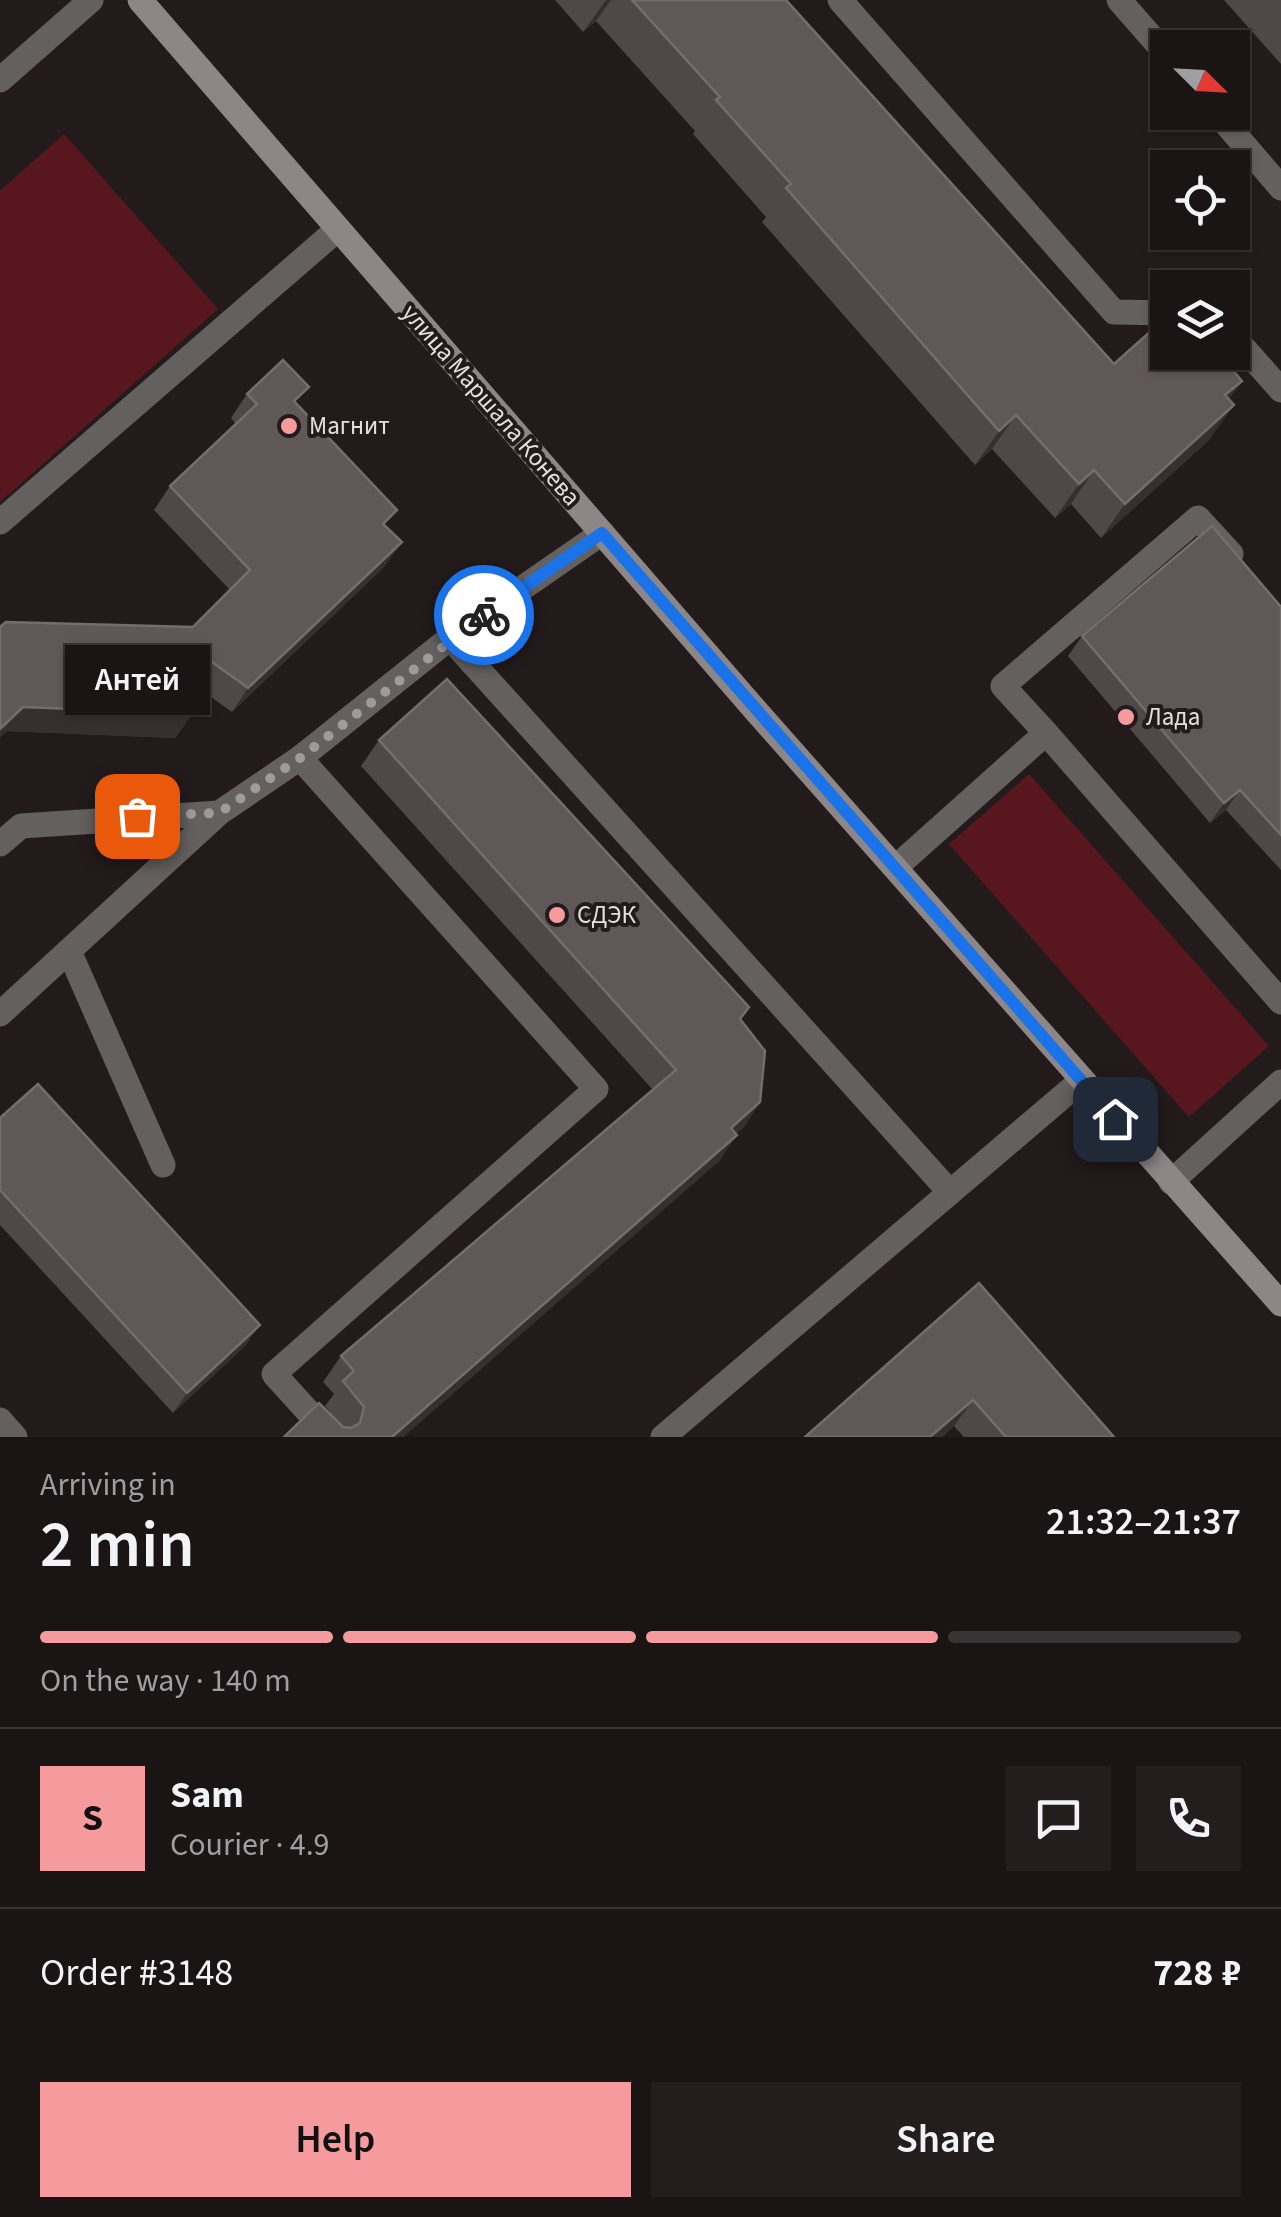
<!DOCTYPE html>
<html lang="en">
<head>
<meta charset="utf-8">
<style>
	body { margin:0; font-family:"Source Sans 3",sans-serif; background:#231d1d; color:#f1f3f6; height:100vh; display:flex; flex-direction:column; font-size:38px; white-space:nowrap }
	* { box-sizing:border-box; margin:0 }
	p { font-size:32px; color:#9f9ea0 }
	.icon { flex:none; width:55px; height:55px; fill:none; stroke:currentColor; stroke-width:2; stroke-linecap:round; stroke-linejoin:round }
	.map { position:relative; height:1437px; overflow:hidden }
	.side { display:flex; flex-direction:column; background:#1a1414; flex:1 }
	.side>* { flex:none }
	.needle { width:65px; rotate:114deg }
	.tools { position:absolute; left:1150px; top:30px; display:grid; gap:20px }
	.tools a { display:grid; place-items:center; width:100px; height:100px; border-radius:0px; background:#1a1414; box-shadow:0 2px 8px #0004,0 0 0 2px #383334; font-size:50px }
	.pin { position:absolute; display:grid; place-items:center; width:85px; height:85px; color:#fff; margin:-42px; border-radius:20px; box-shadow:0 5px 15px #0006 }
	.courier { position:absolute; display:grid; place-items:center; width:100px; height:100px; margin:-50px; border:8px solid #1a73e8; border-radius:50%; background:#fff; color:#222; box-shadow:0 2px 12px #0007 }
	.bubble { position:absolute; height:70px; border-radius:0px; background:#1a1414; box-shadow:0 2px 8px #0004,0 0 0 2px #383334; font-size:32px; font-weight:600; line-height:70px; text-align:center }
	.headline em { font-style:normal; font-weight:600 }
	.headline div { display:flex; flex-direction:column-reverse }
	.headline { display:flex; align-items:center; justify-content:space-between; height:170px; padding:0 40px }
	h1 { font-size:65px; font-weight:600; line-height:75px }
	.bar { display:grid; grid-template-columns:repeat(4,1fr); gap:15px 10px; align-content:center; height:120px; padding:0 40px }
	.bar i { height:12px; border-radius:8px; background:#383334 }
	.bar .selected { background:#f59b9d }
	.bar p { grid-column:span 4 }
	.line { display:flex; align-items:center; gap:25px; padding:0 40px; border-top:2px solid #383334 }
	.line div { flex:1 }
	.round { display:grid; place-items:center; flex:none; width:105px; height:105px; border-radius:0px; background:#231d1d }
	.cta { display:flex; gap:20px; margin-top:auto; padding:20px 40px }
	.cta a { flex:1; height:115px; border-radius:0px; background:#f59b9d; color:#111; font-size:40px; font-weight:600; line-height:115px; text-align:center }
	.cta a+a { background:#231d1d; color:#f1f3f6 }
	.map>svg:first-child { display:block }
	.green { fill:#58171e }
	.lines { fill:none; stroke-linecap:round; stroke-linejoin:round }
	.service { stroke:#646060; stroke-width:25 }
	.tertiary { stroke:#646060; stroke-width:25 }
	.secondary { stroke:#8d8686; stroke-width:25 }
	.wall { fill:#504747 }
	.shaded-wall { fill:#372f2f }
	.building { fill:#605858; stroke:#756d6d; stroke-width:2.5 }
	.done { stroke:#a09a9a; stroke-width:10; stroke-dasharray:0 18 }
	.route { stroke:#1a73e8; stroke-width:12 }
	.poi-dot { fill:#f59b9d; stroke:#231b1b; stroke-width:4 }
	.labels { text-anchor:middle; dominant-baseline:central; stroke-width:8; stroke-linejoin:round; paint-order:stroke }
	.street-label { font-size:25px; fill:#e4dfde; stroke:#231b1b }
	.poi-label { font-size:25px; fill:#e4dfde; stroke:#231b1b; text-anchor:start }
</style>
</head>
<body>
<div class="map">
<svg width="1281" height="1437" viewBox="0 0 1281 1437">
	<rect width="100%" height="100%" fill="#231b1b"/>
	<g class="green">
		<path d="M64,134l154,175 -218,193v-311z"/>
		<path d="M1029,774l240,272 -80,71 -240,-273z"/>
	</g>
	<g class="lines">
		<g class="service">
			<path d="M840,0l274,312 54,1"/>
			<path d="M1119,0l49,56"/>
			<path d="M1216,112l65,76"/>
			<path d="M1232,335l49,55"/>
			<path d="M0,522l338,-293"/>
			<path d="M450,638l500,554"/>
			<path d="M1046,733l-43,-47 195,-168 33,36"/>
			<path d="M300,758l296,331 -322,285 57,63"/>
			<path d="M0,844l21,-18 198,-13 81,-55 150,-120 152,-105"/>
			<path d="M896,867l150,-134 235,269"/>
			<path d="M69,951l94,214"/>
			<path d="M0,1014l219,-201"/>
			<path d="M1171,1182l110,-100"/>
			<path d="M0,1420l15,17"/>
			<path d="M663,1437l419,-357"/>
		</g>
		<path class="tertiary" d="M0,80l91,-80"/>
		<path class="secondary" d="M140,0l617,712 524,592"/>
	</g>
	<g class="wall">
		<path d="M555,0h231l328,364 115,35 -19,40 -109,99 -30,-34 -16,14 -63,-69 -17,16 -213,-243 4,-5 -73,-83 2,-3 -99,-110 -13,11z"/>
		<path d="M1224,0h57v64z"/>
		<path d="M247,394l50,10 89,122 -1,40 -153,146 -39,-28 -1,30 -17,24 -168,-7 -7,6v-110h193l37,-37 -76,-80 16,-24 66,-62 -5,-6z"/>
		<path d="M1281,607v263l-55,-60 -16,13 -142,-167 14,-20z"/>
		<path d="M379,740l370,267 -8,12 19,83 -17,26 -7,5 -16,27 -317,277h-119l53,-16 -12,-15 9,-12 -11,-12 18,-26 312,-266 -292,-324z"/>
		<path d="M0,1118l246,227 -73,68 -173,-188z"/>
		<path d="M979,1283l135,154h-150l-10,-11 -12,11h-137z"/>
	</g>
	<g class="shaded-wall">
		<path d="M606,0h5l-15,21 -13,11z"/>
		<path d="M1242,381l-24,34 7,-20z"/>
		<path d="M1234,405l-24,34 -109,99 24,-34z"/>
		<path d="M1016,415l-24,34 -17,16 24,-34z"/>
		<path d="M1094,470l-23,34 -16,14 24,-34z"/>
		<path d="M402,542l-17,24 -153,146 16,-24z"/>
		<path d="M23,707l169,7 -17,24 -168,-7 -7,6v-8z"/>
		<path d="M1240,790l-14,20 -16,13 14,-20z"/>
		<path d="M760,1102l-17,26 -30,25 18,-25z"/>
		<path d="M737,1135l-17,25 -317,277h-11z"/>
		<path d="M260,1325l-14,20 -73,68 14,-20z"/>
		<path d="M973,1400l-19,26 -12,11h-12z"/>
	</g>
	<g class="building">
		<path d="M632,0h154l328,364 46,-41 8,8v21h49l25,29 -17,14 9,10 -109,99 -31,-34 -15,14 -63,-69 -17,16 -213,-243 5,-4 -75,-84 4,-3z"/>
		<path d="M283,360l26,27 -15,14 103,109 -14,14 19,18 -154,146 -54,-39 -2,65 -169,-7 -23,22v-102l6,-5 187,5 57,-57 -80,-84 87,-82 -10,-10z"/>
		<path d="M1212,526l69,81v228l-41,-45 -16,13 -142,-167z"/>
		<path d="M447,679l302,328 -9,12 25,32 -5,51 -29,26 6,7 -345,302h-108l35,-34 24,24 8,1 9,-5 4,-16 -21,-26 11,-10 -13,-15 335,-286 -297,-330z"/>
		<path d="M38,1084l222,241 -73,68 -187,-203v-72z"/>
		<path d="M979,1283l135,154h-108l-33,-37 -43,37h-125z"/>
	</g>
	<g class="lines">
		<path class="done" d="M137,816l82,-3 81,-55 184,-143"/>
		<path class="route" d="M484,615l118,-82 513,586"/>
	</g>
	<g class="poi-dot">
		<circle cx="289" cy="426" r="10"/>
		<circle cx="1126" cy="717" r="10"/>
		<circle cx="557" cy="915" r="10"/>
	</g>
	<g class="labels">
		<g class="street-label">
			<text transform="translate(491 405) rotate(49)">улица Маршала Конева</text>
		</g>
		<g class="poi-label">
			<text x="309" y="426">Магнит</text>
			<text x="1146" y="717">Лада</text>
			<text x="577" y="915">СДЭК</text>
		</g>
	</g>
</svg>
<div class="tools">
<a><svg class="needle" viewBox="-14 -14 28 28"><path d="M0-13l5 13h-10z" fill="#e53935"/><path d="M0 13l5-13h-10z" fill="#9f9ea0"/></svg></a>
<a><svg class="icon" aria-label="locate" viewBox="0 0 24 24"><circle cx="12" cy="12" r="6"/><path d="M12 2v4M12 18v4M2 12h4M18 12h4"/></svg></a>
<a><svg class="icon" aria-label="layers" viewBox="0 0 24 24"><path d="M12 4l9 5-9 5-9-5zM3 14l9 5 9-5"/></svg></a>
</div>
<div class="pin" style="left:137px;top:816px;background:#ea580c"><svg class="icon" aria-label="bag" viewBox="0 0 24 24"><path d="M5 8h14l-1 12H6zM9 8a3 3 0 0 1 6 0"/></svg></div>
<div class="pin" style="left:1115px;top:1119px;background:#1f2937"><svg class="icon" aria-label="home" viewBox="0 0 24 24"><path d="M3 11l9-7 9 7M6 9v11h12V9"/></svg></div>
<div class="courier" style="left:484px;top:615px"><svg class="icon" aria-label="bike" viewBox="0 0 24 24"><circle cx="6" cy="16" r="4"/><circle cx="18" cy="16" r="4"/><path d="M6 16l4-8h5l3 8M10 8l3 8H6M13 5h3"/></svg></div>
<div class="bubble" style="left:65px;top:645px;width:145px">Антей</div>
</div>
<section class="side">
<div class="headline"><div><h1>2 min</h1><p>Arriving in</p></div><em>21:32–21:37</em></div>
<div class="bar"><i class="selected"></i><i class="selected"></i><i class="selected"></i><i></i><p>On the way · 140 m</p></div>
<div class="line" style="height:180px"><b class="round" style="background:#f59b9d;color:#111">S</b><div><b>Sam</b><p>Courier · 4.9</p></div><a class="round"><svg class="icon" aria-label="chat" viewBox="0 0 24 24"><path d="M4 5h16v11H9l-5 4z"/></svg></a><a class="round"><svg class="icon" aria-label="phone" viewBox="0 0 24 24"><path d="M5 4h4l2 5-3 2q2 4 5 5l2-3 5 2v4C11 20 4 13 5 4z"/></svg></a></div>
<div class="line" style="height:130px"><div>Order #3148</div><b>728 ₽</b></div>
<div class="cta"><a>Help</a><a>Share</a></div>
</section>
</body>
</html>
